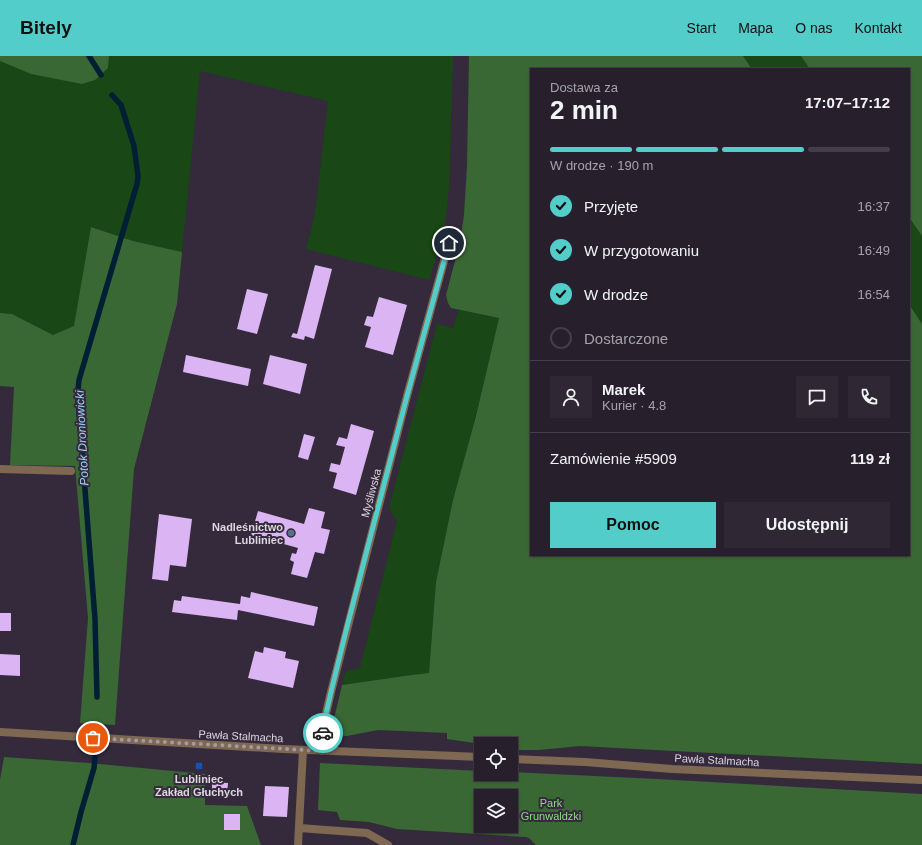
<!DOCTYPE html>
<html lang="pl">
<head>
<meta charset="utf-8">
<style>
	body { margin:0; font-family:Arial,sans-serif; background:#2f2834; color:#f1f3f6; height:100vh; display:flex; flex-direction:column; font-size:15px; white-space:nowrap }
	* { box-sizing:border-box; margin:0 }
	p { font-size:13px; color:#a4a3a9 }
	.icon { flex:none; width:22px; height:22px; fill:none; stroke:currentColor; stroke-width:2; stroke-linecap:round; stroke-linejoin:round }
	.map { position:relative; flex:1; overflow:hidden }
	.details { position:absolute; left:530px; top:12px; width:380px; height:488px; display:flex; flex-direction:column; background:#27202c; border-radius:0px; box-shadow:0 1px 3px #0004,0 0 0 1px #433e48 }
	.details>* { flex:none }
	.tools { position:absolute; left:474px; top:681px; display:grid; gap:8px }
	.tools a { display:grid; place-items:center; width:44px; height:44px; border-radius:0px; background:#27202c; box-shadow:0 1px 3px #0004,0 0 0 1px #433e48; font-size:20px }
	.pin { position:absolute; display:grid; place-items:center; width:34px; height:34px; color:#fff; margin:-17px; border:2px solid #fff; border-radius:50%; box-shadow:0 1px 4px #0007 }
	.courier { position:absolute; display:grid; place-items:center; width:40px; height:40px; margin:-20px; border:3px solid #53cdca; border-radius:50%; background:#fff; color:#222; box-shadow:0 1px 5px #0007 }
	.head em { font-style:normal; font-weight:700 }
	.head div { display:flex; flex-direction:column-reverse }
	.head { display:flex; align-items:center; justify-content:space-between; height:68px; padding:0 20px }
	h1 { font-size:26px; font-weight:700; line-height:30px }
	.bar { display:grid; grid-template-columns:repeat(4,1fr); gap:6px 4px; align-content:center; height:48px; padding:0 20px }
	.bar i { height:5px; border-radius:3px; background:#433e48 }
	.bar .active { background:#53cdca }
	.bar p { grid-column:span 4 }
	.line { display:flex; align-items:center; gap:10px; padding:0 20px; border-top:1px solid #433e48 }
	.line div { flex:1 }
	.round { display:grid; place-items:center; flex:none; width:42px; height:42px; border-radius:0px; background:#2f2834 }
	ol { padding:0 20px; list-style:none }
	li { display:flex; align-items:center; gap:12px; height:44px }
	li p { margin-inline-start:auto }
	li .icon { padding:4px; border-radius:50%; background:#53cdca; color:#111; stroke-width:4 }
	li:last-child { color:#a4a3a9 }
	li i { width:22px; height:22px; border:2px solid #433e48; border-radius:50% }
	.primary-button { display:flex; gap:8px; margin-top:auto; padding:8px 20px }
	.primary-button a { flex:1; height:46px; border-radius:0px; background:#53cdca; color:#111; font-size:16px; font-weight:700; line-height:46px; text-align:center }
	.primary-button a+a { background:#2f2834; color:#f1f3f6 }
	header { display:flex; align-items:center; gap:24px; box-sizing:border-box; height:56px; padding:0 20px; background:#53cdca; color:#111 }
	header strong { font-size:19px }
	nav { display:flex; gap:22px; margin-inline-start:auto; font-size:14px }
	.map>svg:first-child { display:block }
	.green { fill:#194715 }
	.forest { fill:#396834; fill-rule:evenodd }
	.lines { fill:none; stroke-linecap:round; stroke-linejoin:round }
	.stream { stroke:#001f35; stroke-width:5.5 }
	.building { fill:#dab4f3 }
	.service { stroke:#7e6852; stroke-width:8 }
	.minor { stroke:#7e6852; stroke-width:8 }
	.tertiary { stroke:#7e6852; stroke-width:8 }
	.done { stroke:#a29aa7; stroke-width:4; stroke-dasharray:0 7.2 }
	.route { stroke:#53cdca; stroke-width:5 }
	.service-dot { fill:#5c6f8a; stroke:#342a3b; stroke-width:1.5 }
	.transit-dot { fill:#1a4fb4; stroke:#342a3b; stroke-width:1.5 }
	.labels { text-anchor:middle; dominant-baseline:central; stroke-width:4; stroke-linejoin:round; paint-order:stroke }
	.street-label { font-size:11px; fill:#ddd6e1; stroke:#342a3b }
	.poi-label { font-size:11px; font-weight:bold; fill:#ddd6e1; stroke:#342a3b; text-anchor:end }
	.park-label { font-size:11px; fill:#90d589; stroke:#342a3b }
	.water-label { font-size:12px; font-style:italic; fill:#a0d3f9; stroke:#342a3b }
</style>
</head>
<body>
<header>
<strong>Bitely</strong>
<nav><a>Start</a><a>Mapa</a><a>O nas</a><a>Kontakt</a></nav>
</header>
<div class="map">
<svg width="922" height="789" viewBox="0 0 922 789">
	<rect width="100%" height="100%" fill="#342a3b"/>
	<g class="green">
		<path d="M109,0h344l-4,133 -3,28 -6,28 -11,35 -123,-31 9,-35 13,-113 -128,-30 -18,181 -49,-11 -41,-14 -17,99 -22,9 -41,-21 -12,-1v-252l31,13 77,-6z"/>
		<path d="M743,0h58l9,13h-58z"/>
		<path d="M909,161l13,19v88l-13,-20z"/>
		<path d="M459,254l40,8 -23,98 -23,84 -17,82 -7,92 -25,2 -62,9 4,-14 14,-3 37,-147 -8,-13 48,-184 16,4z"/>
	</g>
	<g class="forest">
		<path d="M0,0h109l-1,12 -13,12 -13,4 -51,-10 -31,-13z"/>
		<path d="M469,0h274l9,13h-221v486h378v-251l13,20v440l-342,-18 -41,4h-27l-1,-1v-5h-30l-34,-5v-6l-69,-3 -31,6h-4l-4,-13h-6l9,-38 62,-9 25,-3 7,-91 17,-82 23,-84 23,-98 -48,-10 -3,-5 -2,-8 14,-53 4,-27 3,-49z"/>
		<path d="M801,0h121v180l-13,-19v-148h-99z"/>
		<path d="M91,171l42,14 49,11 -5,52 -43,165 -19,256 -35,-2 8,-105 -13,-152 -65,-1 4,-78 -14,-1v-73l12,1 41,21 21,-9z"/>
		<path d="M4,701l85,6 116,11v31l42,1 14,39h-261v-65z"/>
		<path d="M320,707l161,8v3h30v-2l146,7 265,15v51h-386l-7,-7 -3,-1 -129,-8 -28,-7 -29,-2 -3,-8 -19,-2zM481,740h30v30h-30z"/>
	</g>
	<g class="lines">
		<g class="stream">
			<path d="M89,0l12,19"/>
			<path d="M97,641l-2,-78 -17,-220v-9l1,-10 58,-196 1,-8 -4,-30 -13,-41 -9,-10"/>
			<path d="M73,789l8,-33 13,-44 1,-11"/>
		</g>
	</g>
	<g class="building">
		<path d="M315,209l17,4 -18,70 -9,-3 -1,4 -13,-3 2,-4 4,1z"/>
		<path d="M247,233l21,5 -11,40 -20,-5z"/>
		<path d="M379,241l28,8 -14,50 -28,-8 6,-20 -7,-2 3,-9 6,1z"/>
		<path d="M186,299l65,14 -3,17 -65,-14z"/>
		<path d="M270,299l37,9 -7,30 -37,-10z"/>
		<path d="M351,368l23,7 -18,64 -23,-7 4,-15 -8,-2 2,-8 9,2 5,-18 -9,-2 3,-8 8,2z"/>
		<path d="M304,378l11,3 -7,23 -10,-3z"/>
		<path d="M309,452l16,4 -4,16 9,2 -6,24 -9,-2 -8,26 -16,-4 3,-12 -4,-2 2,-7 4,1 2,-6 -47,-13 7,-24 46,13z"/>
		<path d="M159,458l33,5 -6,48 -16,-2 -2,16 -16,-2z"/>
		<path d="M251,536l67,15 -4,19 -76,-16 -1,10 -65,-8 2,-12 7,1 1,-5 58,8 1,-8 9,2z"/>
		<rect x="0" y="557" width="11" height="18"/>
		<path d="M264,591l22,5 -1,6 14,3 -6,27 -45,-10 7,-27 8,2z"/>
		<path d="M0,598l20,1v21l-20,-1z"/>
		<path d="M212,726l16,1 -1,14h-15z"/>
		<path d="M265,730l24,1 -2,30 -24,-1z"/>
		<rect x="224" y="758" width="16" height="16"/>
	</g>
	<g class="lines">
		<g class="service">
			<path d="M0,413l71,2"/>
			<path d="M299,772l68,5 21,12"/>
			<path d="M298,789l5,-95"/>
		</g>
		<path class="minor" d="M322,695l3,-33 6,-26 76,-296 42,-153"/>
		<g class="tertiary">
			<path d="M0,676l283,17 198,8"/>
			<path d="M511,703l74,3 87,7 250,11"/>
		</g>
	</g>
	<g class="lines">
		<path class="done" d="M93,682l229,13 1,-18"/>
		<path class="route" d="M323,677l2,-15 6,-26 16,-65 60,-231 42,-153"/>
	</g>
	<circle class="service-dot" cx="291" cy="477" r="4"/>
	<rect class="transit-dot" x="195" y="706" width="8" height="8" rx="2"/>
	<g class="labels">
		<g class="street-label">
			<text transform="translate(371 437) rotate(-75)">Myśliwska</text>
			<text transform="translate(241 680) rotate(3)">Pawła Stalmacha</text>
			<text transform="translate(717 704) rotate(3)">Pawła Stalmacha</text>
		</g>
		<g class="poi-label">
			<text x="283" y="471">Nadleśnictwo<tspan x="283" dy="13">Lubliniec</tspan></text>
			<text x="199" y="723" text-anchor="middle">Lubliniec<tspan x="199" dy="13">Zakład Głuchych</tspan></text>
		</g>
		<g class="park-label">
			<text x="551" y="747">Park<tspan x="551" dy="13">Grunwaldzki</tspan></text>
		</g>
		<g class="water-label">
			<text transform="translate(82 382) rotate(-93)">Potok Droniowicki</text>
		</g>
	</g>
</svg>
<div class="tools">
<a><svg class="icon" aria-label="locate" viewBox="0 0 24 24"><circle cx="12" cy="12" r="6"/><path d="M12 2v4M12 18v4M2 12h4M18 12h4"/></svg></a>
<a><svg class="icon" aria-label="layers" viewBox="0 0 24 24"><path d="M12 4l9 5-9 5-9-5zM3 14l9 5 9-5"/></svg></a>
</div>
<div class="pin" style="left:93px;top:682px;background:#ea580c"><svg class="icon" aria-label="bag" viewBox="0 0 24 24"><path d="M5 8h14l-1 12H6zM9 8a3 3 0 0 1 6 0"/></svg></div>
<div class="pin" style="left:449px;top:187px;background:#1f2937"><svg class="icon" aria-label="home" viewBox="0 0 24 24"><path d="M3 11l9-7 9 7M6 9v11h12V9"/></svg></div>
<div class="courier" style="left:323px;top:677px"><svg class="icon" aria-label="car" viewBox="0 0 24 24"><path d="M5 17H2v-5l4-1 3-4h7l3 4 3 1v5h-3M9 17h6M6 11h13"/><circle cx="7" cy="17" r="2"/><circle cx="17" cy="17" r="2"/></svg></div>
<section class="details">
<div class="head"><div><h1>2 min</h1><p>Dostawa za</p></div><em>17:07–17:12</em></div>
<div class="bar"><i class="active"></i><i class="active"></i><i class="active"></i><i></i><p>W drodze · 190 m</p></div>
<ol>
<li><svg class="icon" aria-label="check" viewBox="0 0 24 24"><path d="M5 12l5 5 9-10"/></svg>Przyjęte<p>16:37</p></li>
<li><svg class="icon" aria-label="check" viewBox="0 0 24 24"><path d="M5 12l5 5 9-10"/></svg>W przygotowaniu<p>16:49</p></li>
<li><svg class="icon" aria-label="check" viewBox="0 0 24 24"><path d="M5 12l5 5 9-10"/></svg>W drodze<p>16:54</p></li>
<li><i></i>Dostarczone</li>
</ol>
<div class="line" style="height:72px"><a class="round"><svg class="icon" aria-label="person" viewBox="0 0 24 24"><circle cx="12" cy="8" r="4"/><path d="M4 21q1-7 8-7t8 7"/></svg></a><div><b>Marek</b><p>Kurier · 4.8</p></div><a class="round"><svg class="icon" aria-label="chat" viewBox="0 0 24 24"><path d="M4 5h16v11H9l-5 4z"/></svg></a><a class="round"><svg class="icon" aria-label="phone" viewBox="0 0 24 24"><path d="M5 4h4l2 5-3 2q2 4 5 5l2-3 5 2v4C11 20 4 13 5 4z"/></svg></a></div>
<div class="line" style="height:52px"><div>Zamówienie #5909</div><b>119 zł</b></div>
<div class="primary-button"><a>Pomoc</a><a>Udostępnij</a></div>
</section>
</div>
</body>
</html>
